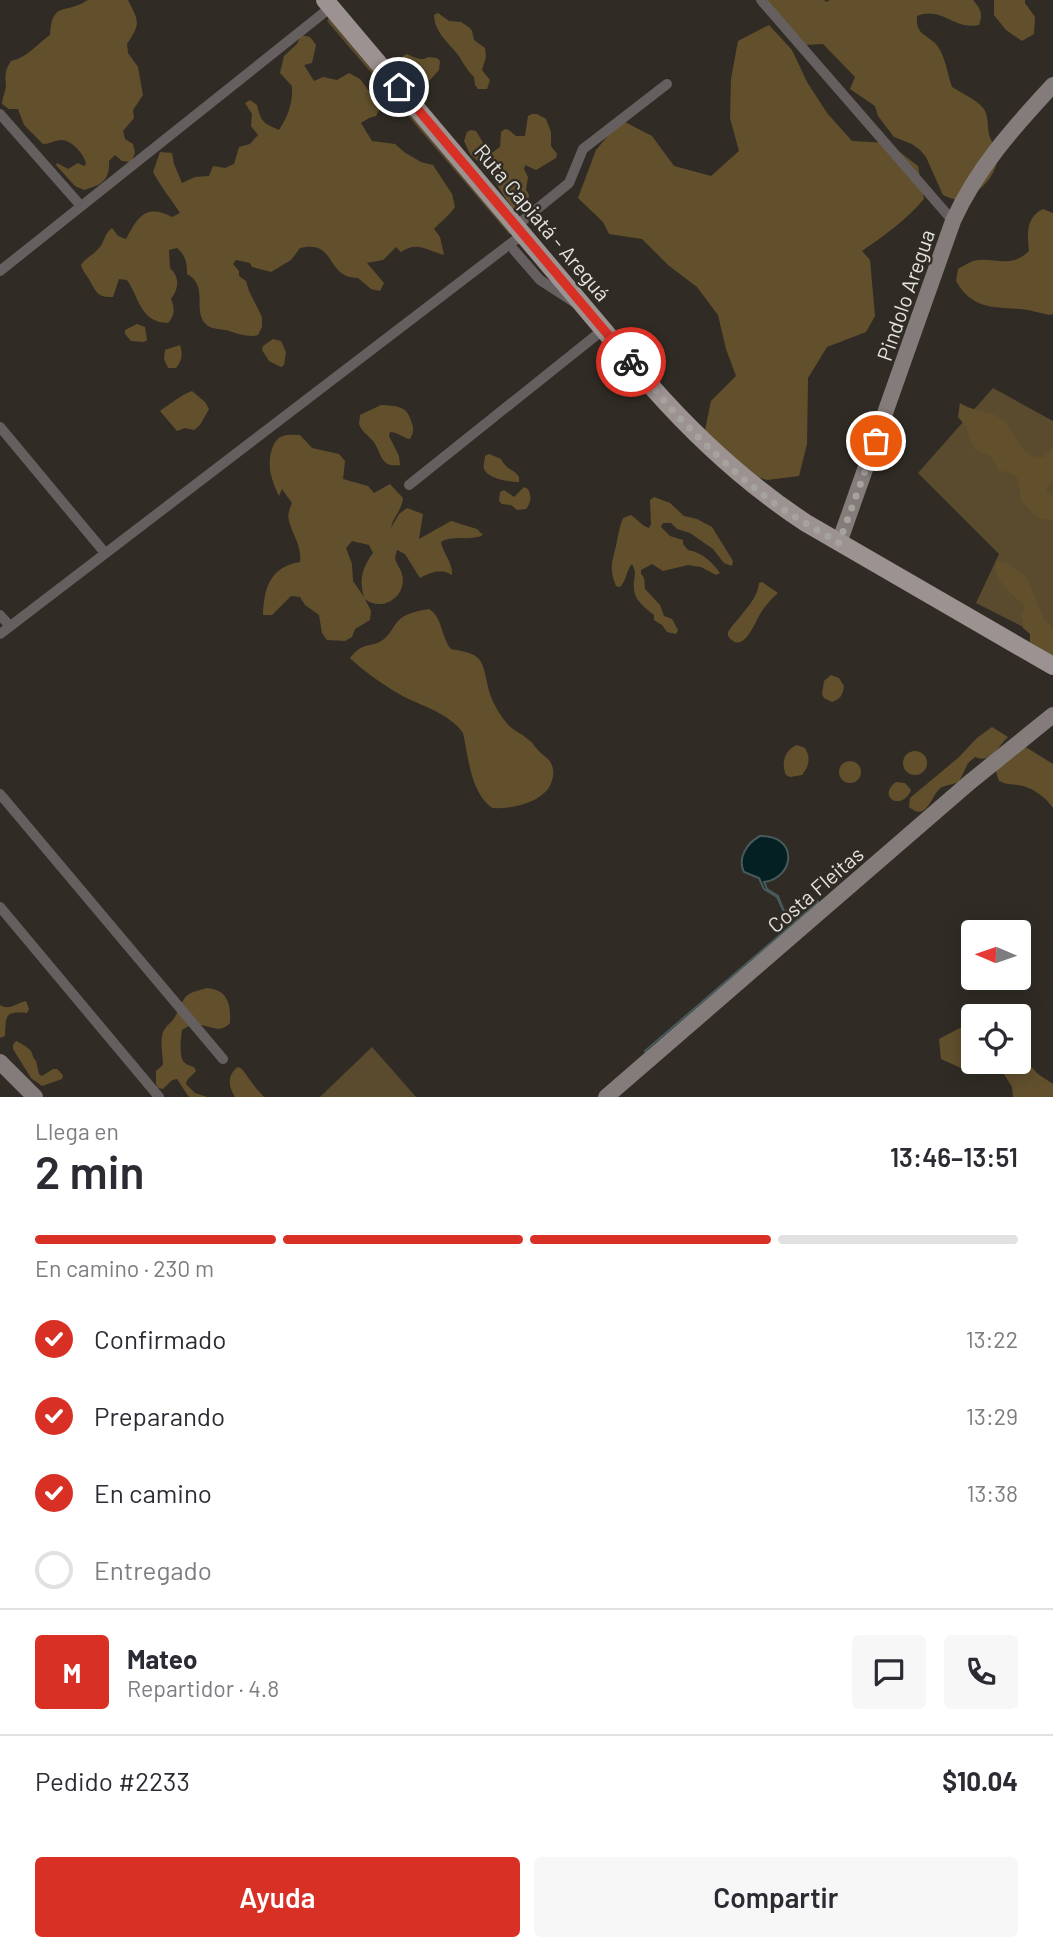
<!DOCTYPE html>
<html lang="es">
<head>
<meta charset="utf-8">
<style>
	body { margin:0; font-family:Barlow,sans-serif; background:#f7f7f7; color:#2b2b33; height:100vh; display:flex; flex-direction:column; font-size:26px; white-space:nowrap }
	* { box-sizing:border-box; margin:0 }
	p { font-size:23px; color:#7c7c81 }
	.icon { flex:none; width:38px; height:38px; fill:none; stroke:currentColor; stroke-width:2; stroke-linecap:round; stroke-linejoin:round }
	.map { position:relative; height:1097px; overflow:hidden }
	.sheet { display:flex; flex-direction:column; background:#fff; flex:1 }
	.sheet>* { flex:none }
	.needle { width:46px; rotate:272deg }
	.tools { position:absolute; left:961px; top:920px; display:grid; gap:14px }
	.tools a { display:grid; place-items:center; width:70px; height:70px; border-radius:7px; background:#fff; box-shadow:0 4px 18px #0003; font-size:35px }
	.pin { position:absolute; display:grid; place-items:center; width:60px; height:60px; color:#fff; margin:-30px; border:4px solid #fff; border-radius:50%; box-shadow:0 2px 7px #0007 }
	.courier { position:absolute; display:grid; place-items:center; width:70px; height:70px; margin:-35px; border:5px solid #d93025; border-radius:50%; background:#fff; color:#222; box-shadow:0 2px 9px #0007 }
	.overview em { font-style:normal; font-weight:600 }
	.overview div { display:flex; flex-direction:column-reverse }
	.overview { display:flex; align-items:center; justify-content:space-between; height:119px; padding:0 35px }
	h1 { font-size:46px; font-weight:600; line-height:52px }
	.bar { display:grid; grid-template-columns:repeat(4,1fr); gap:10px 7px; align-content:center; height:84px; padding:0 35px }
	.bar i { height:9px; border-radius:5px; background:#e1e1e2 }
	.bar .selected { background:#d93025 }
	.bar p { grid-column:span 4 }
	.line { display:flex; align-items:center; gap:18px; padding:0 35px; border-top:2px solid #e1e1e2 }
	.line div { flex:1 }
	.round { display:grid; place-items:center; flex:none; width:74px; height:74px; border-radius:7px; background:#f7f7f7 }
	ol { padding:0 35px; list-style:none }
	li { display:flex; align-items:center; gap:21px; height:77px }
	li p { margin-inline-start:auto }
	li .icon { padding:7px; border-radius:50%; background:#d93025; color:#fff; stroke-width:4 }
	li:last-child { color:#7c7c81 }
	li i { width:38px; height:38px; border:4px solid #e1e1e2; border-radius:50% }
	.button { display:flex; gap:14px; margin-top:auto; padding:14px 35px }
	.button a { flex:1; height:80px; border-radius:7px; background:#d93025; color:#fff; font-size:28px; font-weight:600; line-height:80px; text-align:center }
	.button a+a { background:#f7f7f7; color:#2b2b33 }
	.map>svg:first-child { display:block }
	.green { fill:#5a4b2e }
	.forest { fill:#62502d; fill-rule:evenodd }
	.water { fill:#042023; stroke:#485a5b; stroke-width:2 }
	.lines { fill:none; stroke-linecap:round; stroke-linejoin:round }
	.street { stroke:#65605f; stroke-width:10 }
	.secondary { stroke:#847c7b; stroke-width:16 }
	.primary { stroke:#9c9291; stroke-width:18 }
	.done { stroke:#a6a39d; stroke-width:7; stroke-dasharray:0 12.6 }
	.route { stroke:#d93025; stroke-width:9 }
	.labels { text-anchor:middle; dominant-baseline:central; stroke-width:5; stroke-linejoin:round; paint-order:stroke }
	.street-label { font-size:21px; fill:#e5e3de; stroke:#302c25 }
</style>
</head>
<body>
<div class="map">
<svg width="1053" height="1097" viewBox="0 0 1053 1097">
	<rect width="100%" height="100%" fill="#302c25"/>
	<g class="green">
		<path d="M329,18l182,213 -1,4 -183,-214z"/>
		<path d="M993,388l60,33v221l-77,-39 23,-49 -81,-81z"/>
		<path d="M372,1047l44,50h-96z"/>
	</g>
	<g class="forest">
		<path d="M88,0h40c11,22 13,23 -1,44l1,9 10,14 5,28 -10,15 1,8 -11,13 2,8 8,5 2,9 -4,9 -9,-1 -7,-6 -6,6c1,19 -7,24 -25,29l-9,-4 -19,-21 1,-2 11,6 10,-6 6,3 2,-2c-1,-9 -15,-25 -25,-24 -6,0 -11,4 -18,4l-19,-19 -6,-16h-9l-7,-5c0,-6 4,-13 4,-19 -1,-10 -1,-15 5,-24 17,-4 25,-16 39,-26 2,-35 15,-20 38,-35z"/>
		<path d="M759,0h65l2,2 4,-2h143c8,9 10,14 6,25 -27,5 -36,-19 -62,-9 -1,18 7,17 18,27 10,10 12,30 17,44 9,6 24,12 31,21 6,7 4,17 6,26 2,10 9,12 8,25 0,15 -18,35 -33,40 -8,2 -14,-1 -21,-4l-17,-38 -6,-7 -8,-6 -18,-7 -16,-21 -3,-10 -25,-17 5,-12 -32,-33 -18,1z"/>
		<path d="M994,0h31v3l10,14 -1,17 -12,7 -16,-11 -12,-15z"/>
		<path d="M438,13l11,8 12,1 9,6 2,3 2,9 11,8 1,9 -4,13 8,10 -3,9h-9l-3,-4 -1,-8c-9,-8 -12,-19 -21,-28 -8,-9 -19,-20 -19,-34z"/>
		<path d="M769,25l23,25 15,32 20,31 25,28 36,2 30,23 6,33c-18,21 -40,37 -62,52l8,9 5,56 -9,16 -39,15 -19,31 -1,66 -8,32 -32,4 -33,-10 -30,-35 7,-34 25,-25 -10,-27 -8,-34 -21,-28 -29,-22 -26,-26 -33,-5 -6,-12 -25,-24 18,-48 25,-30 31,16 22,30 37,10 28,-25 -9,-33 1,-39 7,-38z"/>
		<path d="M301,35l9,2 6,8 -4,18 -8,2 10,16 9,-4 14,3 12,-7 11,6 21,28 -5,9 -7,2 -8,5 11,18 23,3 9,8 17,10 12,3 19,29 3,13c-6,9 -14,14 -21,22l6,8 4,18c-18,-5 -27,-14 -43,-3l-5,-5 -13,13 -16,3 17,20 -4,8 -9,-2 -13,-11c-33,0 -21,-39 -58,-30l-9,12 -20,12 -19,-5 -2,-4 -14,-3 -3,4 6,7v5l7,5 3,10 13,26v10l-4,8 -4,1c-10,0 -19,-3 -28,-6 -5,-1 -12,-1 -16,-3 -21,-11 1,-41 -23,-53 0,-11 -1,-18 -10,-26l-8,2 1,18c10,10 9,20 1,31 4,10 4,16 -3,24 -28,-1 -28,-24 -41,-43l-8,-1 -6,18c-15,1 -17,-5 -23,-16 -4,-7 -7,-9 -9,-16 5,-8 13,-10 18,-17 6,-7 5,-14 13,-20l6,8 8,3c13,-24 20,-35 46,-22l8,-4c-9,-14 -19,-26 -27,-41l7,-20 12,1 2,11 8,19 13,-6 14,-1 4,-10 12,2 9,-4 5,-17 11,-3 8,-9 -7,-9 1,-12 -7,-11 5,-3 7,5c4,17 6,18 22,25 9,-14 14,-27 13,-44l-12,-13 4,-17 13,-12z"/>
		<path d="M407,54c7,3 14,8 21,3l9,1 3,3 -1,9 -9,10 -8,2 -6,-7 -8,-2 -6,-8 1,-9z"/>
		<path d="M532,114h5l9,5 5,13v14l6,8 -1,4 -20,12 -11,-5 -1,4 4,8 -2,13c6,7 3,18 -6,21l-8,-3 -24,-37 -18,-17 -6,-13 3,-9 4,-2 5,1 9,15 8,6 7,-5 1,-15 4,-3 4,1 7,6h9l3,-20z"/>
		<path d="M1043,209l10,4v101l-4,1c-9,-2 -19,-5 -28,-6 -29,-2 -49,0 -65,-28l2,-12c5,-3 10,-6 15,-8 19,-5 37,9 56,-10 -2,-17 -3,-34 14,-42z"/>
		<path d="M137,324l8,3 2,13 -3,2 -13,-1 -6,-7v-4z"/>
		<path d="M273,339l8,2 5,11 -2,13 -3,2 -12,-6 -7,-11 1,-4z"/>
		<path d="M180,345c3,10 2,15 -4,23h-8l-4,-9 1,-9z"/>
		<path d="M192,391l13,11 4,7 -9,16 -6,5 -9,-2 -8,3 -17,-20c10,-7 21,-16 32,-20z"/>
		<path d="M960,403c13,9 29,6 41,16 17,13 17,41 43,38l9,-11v35l-7,7 2,4 5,4v25l-15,-3 -17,-17c-2,-11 2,-23 -11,-28 -4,-1 -8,-2 -12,-3l-6,-13 -17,-7 -4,-7 -4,-15 -9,-11z"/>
		<path d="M381,405c14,1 26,0 30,16 3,7 3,11 -1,18 -7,-1 -12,-7 -20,-7l-1,4 10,20 1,9c-21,3 -18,-13 -27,-24 -5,-6 -11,-9 -14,-17l1,-9z"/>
		<path d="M300,435l12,13 27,6 6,7 -2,18 25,7 6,7 16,-9 13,14c-1,12 -10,19 -12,30l8,-14 8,-6 16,6 -4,25 32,-18 26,8 6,6c-14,7 -29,-1 -42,7 2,12 12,20 11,33 -12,-7 -20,-3 -32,3l-15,-24 -8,-4 -2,8c1,6 6,11 7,16 6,22 -20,39 -37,25l6,12 -1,9 -15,9 -3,8 -7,4 -18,-1 -5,-7 -3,-18 -14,-10 -5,-8 -9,-1 -19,19h-9c1,-27 7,-48 37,-53 2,-16 -7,-26 -11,-41 -2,-6 1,-13 3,-18l-10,-14 -3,7c-3,-6 -6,-13 -8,-21 -3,-11 -1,-35 12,-39 5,-2 12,-1 17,-1zM352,541l17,4 4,8c-11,15 -14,27 -9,44l-11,-16 -1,-17 -6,-16z"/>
		<path d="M489,454l12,5c6,12 12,9 18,18v5c-9,0 -31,-3 -35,-13 -1,-2 1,-11 1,-13z"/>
		<path d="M524,487l4,2c4,7 3,14 -2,20l-9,1 -6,-5 -9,-1 -3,-3 1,-9 4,-2 10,7z"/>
		<path d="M654,497l16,6 14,13 13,3 15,8 21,34 -1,5 -8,-3 -11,-14 -23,-16 -13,-4 -6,-6h-8l-2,4 9,9 13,4v4l5,6c15,3 23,11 32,23l-4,2 -15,-8 -13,-2 -25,6 -11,-7 -11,6v4c5,4 3,9 4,15l15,16 4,11 8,3 6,11 -2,4 -9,-2 -5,-7 -8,-5v-5c-12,-10 -22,-16 -20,-34 1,-7 2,-10 -2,-17 -6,6 -5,16 -12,23l-4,-1c-7,-17 -4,-24 0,-40 2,-9 3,-18 7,-28l8,-3c6,4 11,11 18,13l2,-4 -1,-24z"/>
		<path d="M996,561l10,1 18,13 5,7 12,31 5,9 7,5v30l-23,-15v-8l-7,-6 -2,-13 3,-4v-5c-13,-14 -31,-24 -28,-45z"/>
		<path d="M762,582l16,11c-7,6 -13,13 -18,21 -6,11 -18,42 -32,22v-4c10,-15 30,-32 31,-49z"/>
		<path d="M429,609c14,9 12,28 22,40 31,5 31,9 37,38 2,11 10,25 17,34 6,9 17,12 25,20 6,5 2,3 7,8 3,4 8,7 12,11 8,10 4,26 -6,34 -13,11 -34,15 -51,14 -22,-17 -23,-49 -29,-75 -15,-22 -47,-28 -69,-42 -13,-8 -33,-22 -44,-33 14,-18 21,-9 34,-19 6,-5 9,-12 14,-18 7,-8 21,-10 31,-12z"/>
		<path d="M831,675l8,3 5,8c-1,8 -3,13 -12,16l-8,-4 -2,-4 2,-13z"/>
		<path d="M992,727l16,10c-10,9 -16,27 -33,20l-7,6 -9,19c-5,2 -12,3 -17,5 -11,6 -14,36 -33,20l1,-9 48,-40 19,-20z"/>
		<path d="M1019,743l34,21v44c-7,-10 -18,-19 -30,-22 -9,-2 -16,-1 -24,-5l-3,-9 4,-8z"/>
		<path d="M797,745l8,3c6,10 4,18 -3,27l-12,2 -4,-2c-5,-11 -2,-25 11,-30z"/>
		<circle cx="915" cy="763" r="12"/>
		<circle cx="850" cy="772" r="11"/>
		<path d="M896,782l9,1 6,7c-9,22 -35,7 -15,-8z"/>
		<path d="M207,988c21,2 24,16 23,35 -15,16 -26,-8 -48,7 -1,7 -3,24 1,31 2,3 7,5 11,6l2,4 -9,9 -1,4 9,9 12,4h-18l-12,-18 -5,1 -9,9 -5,-1 -2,-4v-13l7,-6c0,-11 -4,-25 1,-35 3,-5 8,-8 11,-13 12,-21 5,-22 32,-29z"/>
		<path d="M26,1001l3,8 -2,4c-23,-2 -21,3 -22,23l-5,2v-33c9,6 17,-2 26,-4z"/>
		<path d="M973,1023v39h45l1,-19 6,17 13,14 15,10v13h-40l-1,-10 -10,-16 -39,-2 -22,-10 -2,-20 19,-10z"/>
		<path d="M16,1041c3,1 11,6 14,9 3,3 2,7 6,11l3,13 3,2 11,-7h4l6,6 -1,4 -20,7 -11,-8 -18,-29v-4z"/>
		<path d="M238,1067l4,2 13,18 9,10h-29c-7,-11 -8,-22 3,-30z"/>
	</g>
	<path class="water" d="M760,836c38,-1 36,41 4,46l3,7 11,7 6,15c11,0 16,-6 23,-13h6l7,5 -173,150 -2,-2 172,-148 -5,-4 -18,13h-10l-7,-15 -13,-8 -5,-11 -15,-6c-7,-14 3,-29 16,-36z"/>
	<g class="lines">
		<g class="street">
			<path d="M761,0l192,221"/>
			<path d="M0,114l81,92"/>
			<path d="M516,226l53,-43 14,-34 84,-65"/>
			<path d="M514,250l26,30 34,22"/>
			<path d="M0,271l331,-264"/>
			<path d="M0,427l105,126"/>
			<path d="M409,485l195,-156"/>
			<path d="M0,615l10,11"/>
			<path d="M0,634l523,-400"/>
			<path d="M0,794l223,265"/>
			<path d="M0,907l159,190"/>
		</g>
		<g class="secondary">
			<path d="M839,543l114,-322c24,-53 61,-94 100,-136"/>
			<path d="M0,1062l35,35"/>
			<path d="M606,1097l364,-315 83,-67"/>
		</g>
		<path class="primary" d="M325,0l326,386c46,52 97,99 155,137l247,143"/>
	</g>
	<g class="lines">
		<path class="done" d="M631,362c41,50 87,99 139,138 22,16 46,29 69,43l37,-102"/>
		<path class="route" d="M399,87l232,275"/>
	</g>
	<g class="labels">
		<g class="street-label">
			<text transform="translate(543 222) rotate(50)">Ruta Capiatá - Areguá</text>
			<text transform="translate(905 295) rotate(-71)">Pindolo Aregua</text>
			<text transform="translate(815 889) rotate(-41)">Costa Fleitas</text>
		</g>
	</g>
</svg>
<div class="tools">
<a><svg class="needle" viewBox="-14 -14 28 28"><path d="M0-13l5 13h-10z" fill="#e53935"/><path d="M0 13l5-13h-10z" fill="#7c7c81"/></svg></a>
<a><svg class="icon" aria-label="locate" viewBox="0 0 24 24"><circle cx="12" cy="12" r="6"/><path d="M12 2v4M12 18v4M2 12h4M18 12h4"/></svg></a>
</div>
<div class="pin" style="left:876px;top:441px;background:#ea580c"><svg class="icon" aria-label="bag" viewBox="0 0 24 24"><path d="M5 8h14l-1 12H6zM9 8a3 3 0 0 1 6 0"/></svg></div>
<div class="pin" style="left:399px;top:87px;background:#1f2937"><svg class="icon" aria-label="home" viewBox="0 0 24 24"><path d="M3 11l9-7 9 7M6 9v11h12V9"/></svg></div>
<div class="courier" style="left:631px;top:362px"><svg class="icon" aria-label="bike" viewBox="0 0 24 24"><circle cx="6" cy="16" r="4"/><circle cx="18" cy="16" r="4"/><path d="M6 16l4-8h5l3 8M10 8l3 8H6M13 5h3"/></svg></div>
</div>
<section class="sheet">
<div class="overview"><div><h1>2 min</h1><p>Llega en</p></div><em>13:46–13:51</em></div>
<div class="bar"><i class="selected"></i><i class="selected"></i><i class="selected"></i><i></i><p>En camino · 230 m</p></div>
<ol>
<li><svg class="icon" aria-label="check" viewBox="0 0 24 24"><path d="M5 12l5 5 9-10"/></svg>Confirmado<p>13:22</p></li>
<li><svg class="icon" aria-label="check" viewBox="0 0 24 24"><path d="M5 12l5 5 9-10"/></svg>Preparando<p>13:29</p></li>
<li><svg class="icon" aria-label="check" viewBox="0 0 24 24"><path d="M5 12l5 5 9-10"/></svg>En camino<p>13:38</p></li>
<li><i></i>Entregado</li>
</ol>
<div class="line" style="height:126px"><b class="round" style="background:#d93025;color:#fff">M</b><div><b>Mateo</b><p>Repartidor · 4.8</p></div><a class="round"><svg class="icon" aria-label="chat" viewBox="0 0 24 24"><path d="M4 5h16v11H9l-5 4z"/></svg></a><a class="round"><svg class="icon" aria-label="phone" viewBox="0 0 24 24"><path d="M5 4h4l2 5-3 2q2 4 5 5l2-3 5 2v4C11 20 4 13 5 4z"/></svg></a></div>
<div class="line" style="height:91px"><div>Pedido #2233</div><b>$10.04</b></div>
<div class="button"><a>Ayuda</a><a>Compartir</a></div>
</section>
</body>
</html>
